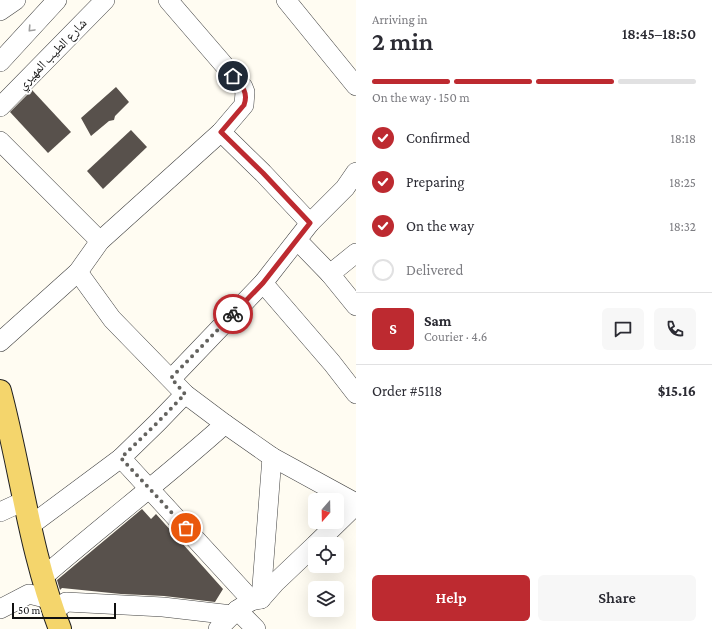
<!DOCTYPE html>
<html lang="en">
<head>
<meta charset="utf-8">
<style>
	body { margin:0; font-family:"Crimson Pro","Noto Naskh Arabic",serif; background:#f7f7f7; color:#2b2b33; height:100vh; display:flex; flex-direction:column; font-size:15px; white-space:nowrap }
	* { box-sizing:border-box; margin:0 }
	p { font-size:13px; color:#7c7c81 }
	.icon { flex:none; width:22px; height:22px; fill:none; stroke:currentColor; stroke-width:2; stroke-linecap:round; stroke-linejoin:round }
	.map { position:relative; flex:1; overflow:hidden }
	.side { display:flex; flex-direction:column; background:#fff; width:356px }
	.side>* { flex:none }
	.needle { width:26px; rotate:200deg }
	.controls { position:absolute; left:308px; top:493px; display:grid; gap:8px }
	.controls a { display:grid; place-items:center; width:36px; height:36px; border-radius:6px; background:#fff; box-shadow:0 4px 16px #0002; font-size:20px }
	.scale { position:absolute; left:12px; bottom:10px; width:104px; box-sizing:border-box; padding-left:4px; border:2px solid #0f0f0f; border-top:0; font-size:11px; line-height:14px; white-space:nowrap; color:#0f0f0f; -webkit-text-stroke:3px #fff; paint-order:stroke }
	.pin { position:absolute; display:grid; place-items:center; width:34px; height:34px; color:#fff; margin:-17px; border:2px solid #fff; border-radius:50%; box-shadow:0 1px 4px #0007 }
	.courier { position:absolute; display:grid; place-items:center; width:40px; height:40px; margin:-20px; border:3px solid #bd2a30; border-radius:50%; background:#fff; color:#222; box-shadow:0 1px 5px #0007 }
	.headline em { font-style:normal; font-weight:600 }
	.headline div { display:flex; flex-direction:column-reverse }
	.headline { display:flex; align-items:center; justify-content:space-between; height:68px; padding:0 16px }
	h1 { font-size:26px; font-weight:600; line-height:30px }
	.bar { display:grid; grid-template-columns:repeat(4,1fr); gap:6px 4px; align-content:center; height:48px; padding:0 16px }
	.bar i { height:5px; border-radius:3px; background:#e1e1e2 }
	.bar .active { background:#bd2a30 }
	.bar p { grid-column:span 4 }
	.line { display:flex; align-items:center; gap:10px; padding:0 16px; border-top:1px solid #e1e1e2 }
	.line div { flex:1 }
	.round { display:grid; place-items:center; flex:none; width:42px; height:42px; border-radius:6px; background:#f7f7f7 }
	ol { padding:0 16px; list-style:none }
	li { display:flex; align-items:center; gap:12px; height:44px }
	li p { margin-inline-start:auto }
	li .icon { padding:4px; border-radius:50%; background:#bd2a30; color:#fff; stroke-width:4 }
	li:last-child { color:#7c7c81 }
	li i { width:22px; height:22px; border:2px solid #e1e1e2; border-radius:50% }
	.cta { display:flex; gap:8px; margin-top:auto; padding:8px 16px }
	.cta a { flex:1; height:46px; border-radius:6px; background:#bd2a30; color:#fff; font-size:16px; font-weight:600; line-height:46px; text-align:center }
	.cta a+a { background:#f7f7f7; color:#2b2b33 }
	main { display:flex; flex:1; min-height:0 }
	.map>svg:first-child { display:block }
	.building { fill:#58514c }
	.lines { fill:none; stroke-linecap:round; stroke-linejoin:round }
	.minor-casing { stroke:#424242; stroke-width:20 }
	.major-casing { stroke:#202020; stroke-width:24 }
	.minor { stroke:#fff; stroke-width:19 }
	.major { stroke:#f4d56c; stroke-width:22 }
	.oneway { stroke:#9f9f9f }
	.done { stroke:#63625e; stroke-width:4; stroke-dasharray:0 7.2 }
	.route { stroke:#bd2a30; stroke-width:5 }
	.labels { text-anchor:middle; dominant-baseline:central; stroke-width:4; stroke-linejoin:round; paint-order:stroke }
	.street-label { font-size:13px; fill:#0f0f0f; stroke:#fff }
</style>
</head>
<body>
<main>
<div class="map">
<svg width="356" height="629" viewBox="0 0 356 629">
	<rect width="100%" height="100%" fill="#fffcf2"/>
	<g class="building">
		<path d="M116,87l13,15 -14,14 -1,4 -5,1 -18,15 -10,-18z"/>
		<path d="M32,90l39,42 -23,21 -38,-41z"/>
		<path d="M131,130l16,17 -44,42 -16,-18z"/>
		<path d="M142,509l9,10 5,-5 67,75 -8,13 -51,-6 -43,-2 -59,-6 -2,2 -3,-10z"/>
	</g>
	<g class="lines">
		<defs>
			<g id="minor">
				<path d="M286,0l70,86"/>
				<path d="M0,11l16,-11"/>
				<path d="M0,62l57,-62"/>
				<path d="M0,107l105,-107"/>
				<path d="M221,132l42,41 47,50"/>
				<path d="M0,141l100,100"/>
				<path d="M297,240l33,34 26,32"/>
				<path d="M78,272l34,47 73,75 40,30 47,33 84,46"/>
				<path d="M330,274l26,-21"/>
				<path d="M263,283l69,80 24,31"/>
				<path d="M0,342l78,-70 22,-31 121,-109 23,-27 1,-13 -2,-5 -75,-87"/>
				<path d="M171,379l92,-96 47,-60 35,-35 11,-16"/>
				<path d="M121,458l124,135 6,8"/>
				<path d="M0,512l24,-11"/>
				<path d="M31,525l90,-67 37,-36 27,-28"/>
				<path d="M316,544l40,-39"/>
				<path d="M43,577c60,-52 123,-100 182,-153"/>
				<path d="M261,599l11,-142"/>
				<path d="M0,609l29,-15 20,5"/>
				<path d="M237,610l19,19"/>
				<path d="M53,612l13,-10 97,5 69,8"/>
				<path d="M218,629l19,-19 14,-9 10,-2 15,-17 39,-37"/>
			</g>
			<path id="major" d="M0,391c21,79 30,162 60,238"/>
		</defs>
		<use href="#minor" class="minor-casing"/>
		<use href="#major" class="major-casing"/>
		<use href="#minor" class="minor"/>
		<use href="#major" class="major"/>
	</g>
	<defs><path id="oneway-chevron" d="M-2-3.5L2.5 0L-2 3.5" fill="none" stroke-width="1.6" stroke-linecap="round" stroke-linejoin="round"/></defs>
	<use class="oneway" href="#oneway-chevron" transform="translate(31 29) rotate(133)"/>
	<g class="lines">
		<path class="done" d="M186,528l-65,-70 37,-36 27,-28 -14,-16 62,-64"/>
		<path class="route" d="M233,314l30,-31 47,-60 -47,-50 -42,-41 23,-27c5,-13 -3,-20 -11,-29"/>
	</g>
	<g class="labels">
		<g class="street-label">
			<text transform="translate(52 54) rotate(-46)">شارع الطيب المهيري</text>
		</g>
	</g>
</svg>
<div class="controls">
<a><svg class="needle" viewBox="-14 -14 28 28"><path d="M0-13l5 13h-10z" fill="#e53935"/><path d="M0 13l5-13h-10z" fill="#7c7c81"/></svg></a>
<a><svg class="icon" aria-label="locate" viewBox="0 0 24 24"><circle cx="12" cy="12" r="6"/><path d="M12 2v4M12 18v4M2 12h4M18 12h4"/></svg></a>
<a><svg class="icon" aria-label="layers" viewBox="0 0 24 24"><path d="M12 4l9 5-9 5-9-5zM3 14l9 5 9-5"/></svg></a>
</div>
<div class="scale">50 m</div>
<div class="pin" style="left:186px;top:528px;background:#ea580c"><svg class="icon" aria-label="bag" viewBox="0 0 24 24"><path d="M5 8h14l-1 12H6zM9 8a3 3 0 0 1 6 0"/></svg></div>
<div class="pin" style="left:233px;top:76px;background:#1f2937"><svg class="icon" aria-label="home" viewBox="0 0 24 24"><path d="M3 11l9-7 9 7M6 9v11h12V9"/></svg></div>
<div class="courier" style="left:233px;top:314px"><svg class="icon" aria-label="bike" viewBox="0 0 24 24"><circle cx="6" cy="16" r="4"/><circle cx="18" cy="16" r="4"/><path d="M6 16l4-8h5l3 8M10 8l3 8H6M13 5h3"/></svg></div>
</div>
<section class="side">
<div class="headline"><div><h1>2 min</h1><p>Arriving in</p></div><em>18:45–18:50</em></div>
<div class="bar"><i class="active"></i><i class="active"></i><i class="active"></i><i></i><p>On the way · 150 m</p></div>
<ol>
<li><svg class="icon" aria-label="check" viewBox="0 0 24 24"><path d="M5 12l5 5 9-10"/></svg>Confirmed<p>18:18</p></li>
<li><svg class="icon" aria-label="check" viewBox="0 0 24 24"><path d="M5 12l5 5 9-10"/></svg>Preparing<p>18:25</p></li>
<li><svg class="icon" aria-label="check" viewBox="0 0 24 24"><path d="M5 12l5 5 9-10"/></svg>On the way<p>18:32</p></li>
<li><i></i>Delivered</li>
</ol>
<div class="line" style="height:72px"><b class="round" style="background:#bd2a30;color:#fff">S</b><div><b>Sam</b><p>Courier · 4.6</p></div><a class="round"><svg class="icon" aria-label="chat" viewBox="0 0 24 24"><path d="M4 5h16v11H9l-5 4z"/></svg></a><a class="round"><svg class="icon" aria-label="phone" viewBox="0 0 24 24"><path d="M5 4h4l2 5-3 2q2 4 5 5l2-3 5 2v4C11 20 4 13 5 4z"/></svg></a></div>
<div class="line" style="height:52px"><div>Order #5118</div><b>$15.16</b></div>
<div class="cta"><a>Help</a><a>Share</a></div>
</section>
</main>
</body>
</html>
